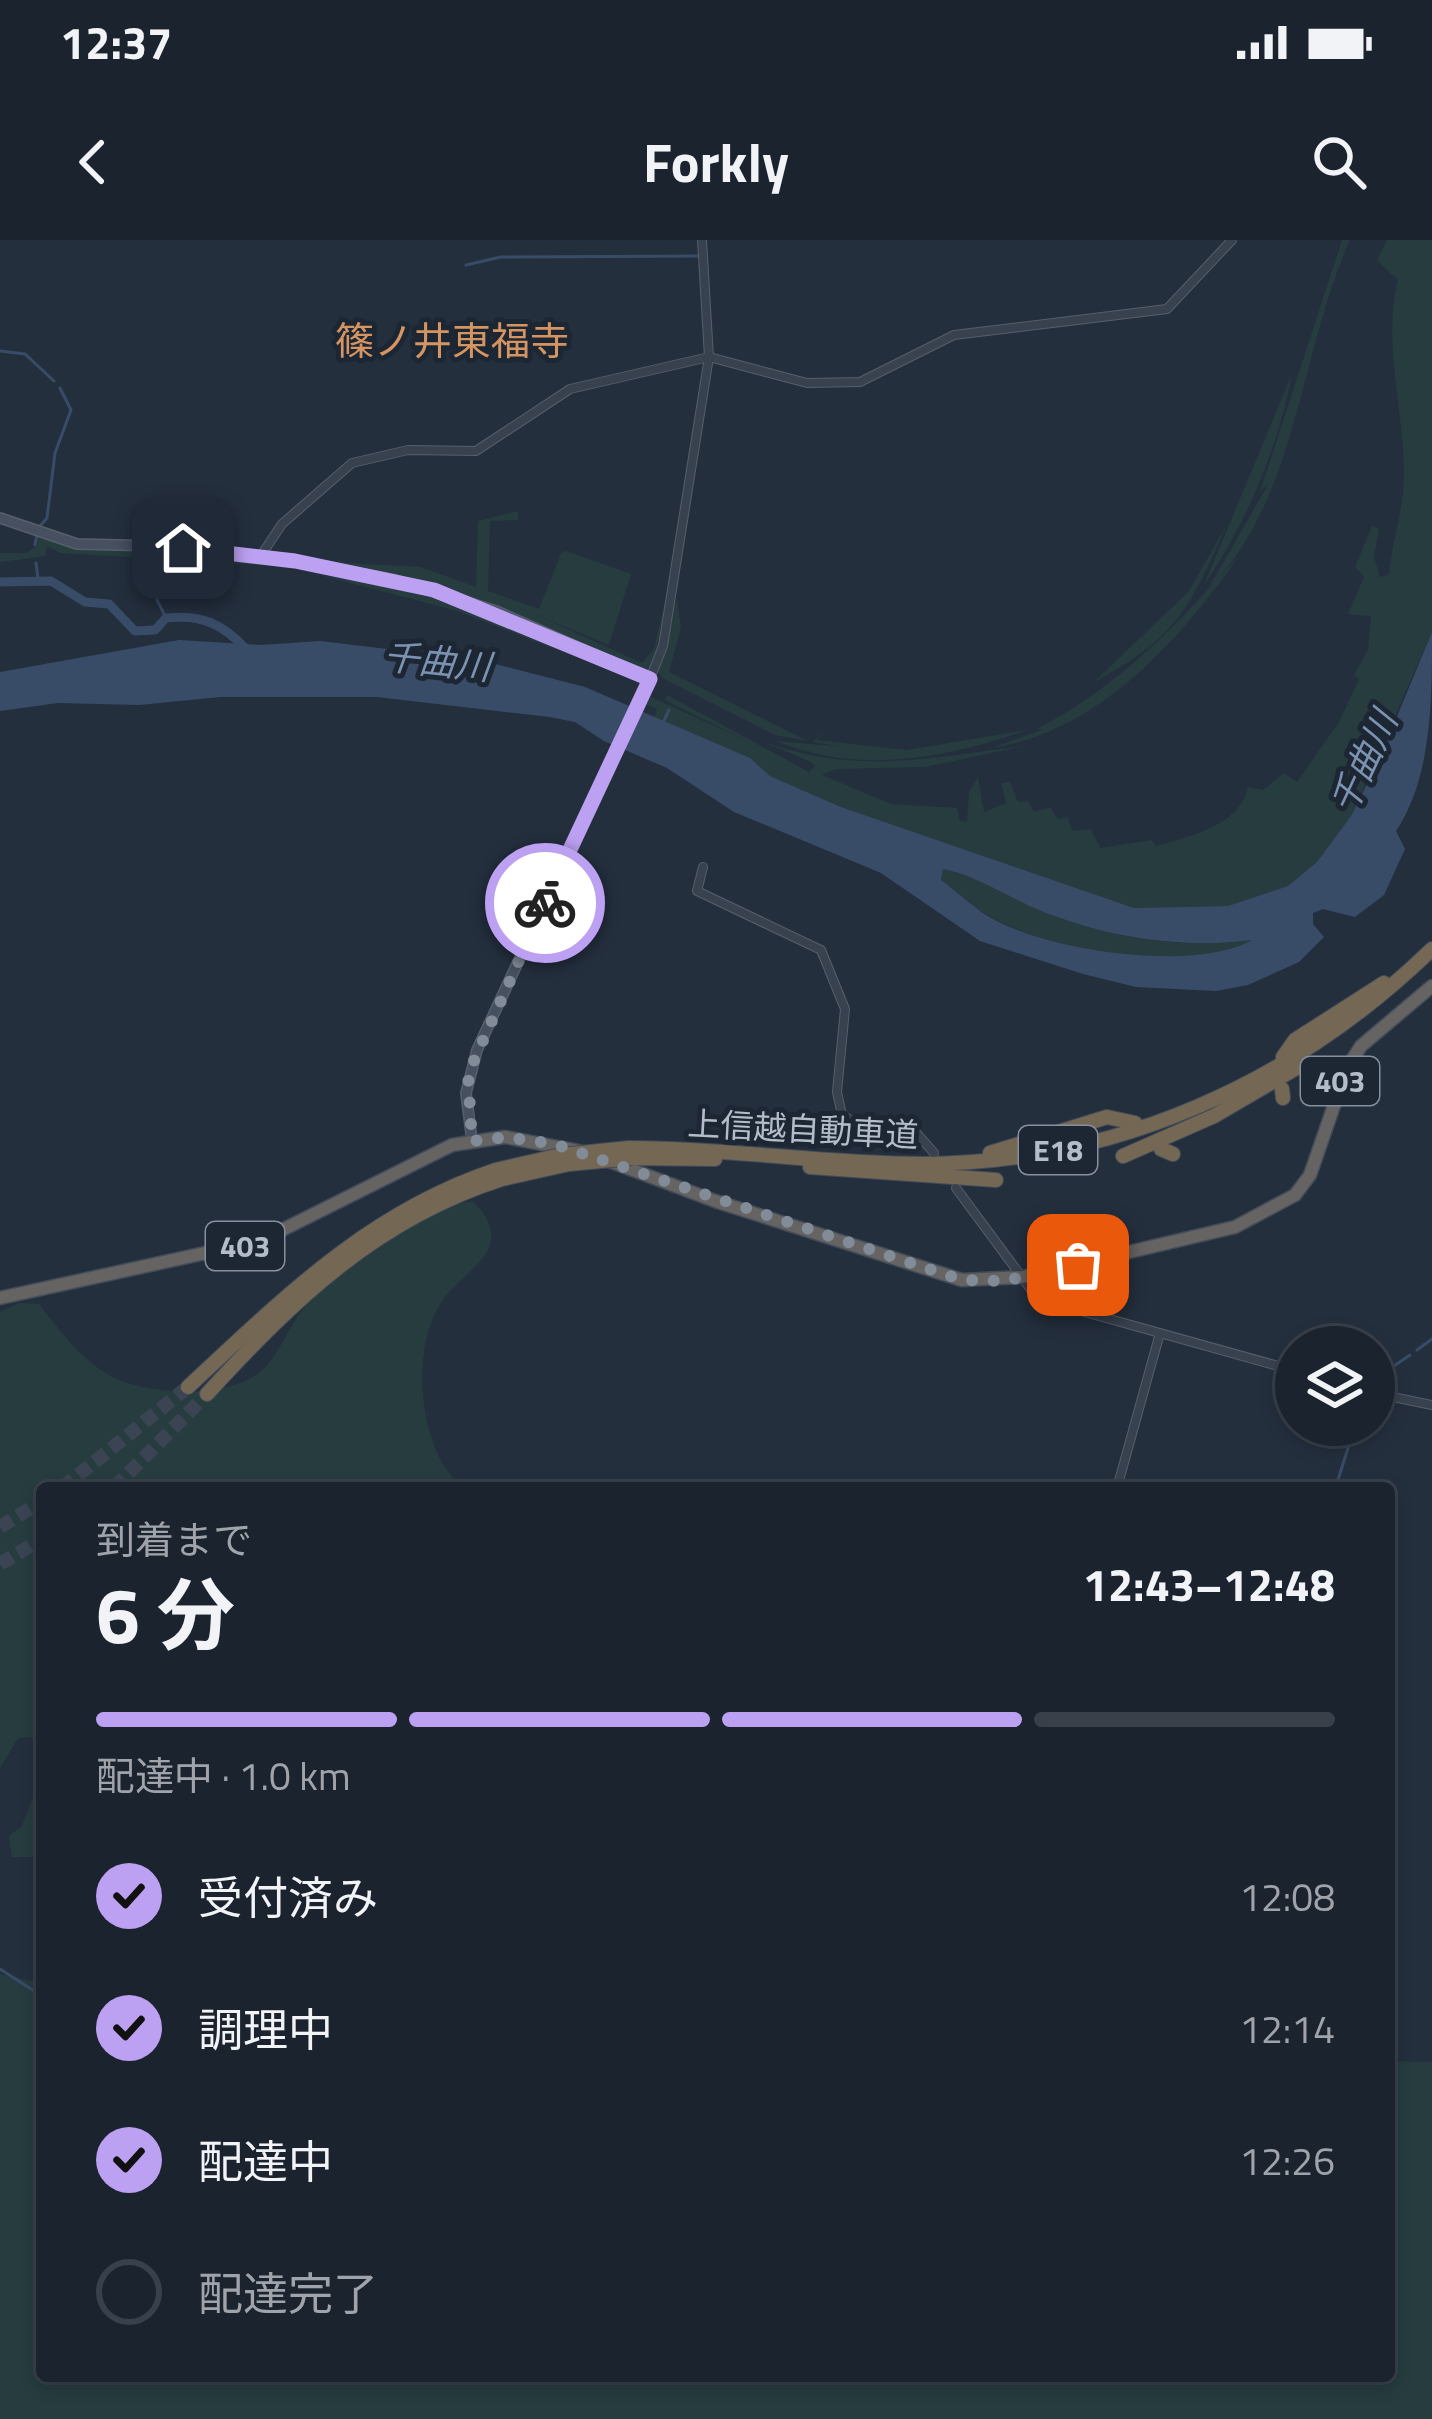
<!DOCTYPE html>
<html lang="ja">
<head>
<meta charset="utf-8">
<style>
	body { margin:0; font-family:"Titillium Web","Noto Sans JP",sans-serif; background:#242b36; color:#f1f3f6; height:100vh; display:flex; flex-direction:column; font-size:45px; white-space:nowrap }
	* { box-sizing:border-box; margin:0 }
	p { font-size:39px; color:#a0a4aa }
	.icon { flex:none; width:66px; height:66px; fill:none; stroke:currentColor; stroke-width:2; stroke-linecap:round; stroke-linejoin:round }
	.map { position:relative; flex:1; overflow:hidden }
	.side { position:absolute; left:36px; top:1242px; width:1359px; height:900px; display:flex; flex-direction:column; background:#1b232e; border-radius:12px; box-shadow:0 6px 18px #0003,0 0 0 3px #39404a }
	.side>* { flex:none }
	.tools { position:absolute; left:1275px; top:1086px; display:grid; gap:24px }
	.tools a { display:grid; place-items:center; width:120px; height:120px; border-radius:50%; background:#1b232e; box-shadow:0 6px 18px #0003,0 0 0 3px #39404a; font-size:60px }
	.pin { position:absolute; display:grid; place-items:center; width:102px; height:102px; color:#fff; margin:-51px; border-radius:24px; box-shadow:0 6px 18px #0006 }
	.courier { position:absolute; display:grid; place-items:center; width:120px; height:120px; margin:-60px; border:9px solid #bca0f2; border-radius:50%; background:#fff; color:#222; box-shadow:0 3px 15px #0007 }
	.summary em { font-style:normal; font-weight:700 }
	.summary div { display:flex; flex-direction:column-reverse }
	.summary { display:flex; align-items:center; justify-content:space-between; height:204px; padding:0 60px }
	h1 { font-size:78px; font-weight:700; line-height:90px }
	.bar { display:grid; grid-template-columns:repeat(4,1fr); gap:18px 12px; align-content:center; height:144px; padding:0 60px }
	.bar i { height:15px; border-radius:9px; background:#39404a }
	.bar .selected { background:#bca0f2 }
	.bar p { grid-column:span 4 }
	ol { padding:0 60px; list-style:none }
	li { display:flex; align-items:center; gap:36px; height:132px }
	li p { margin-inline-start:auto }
	li .icon { padding:12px; border-radius:50%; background:#bca0f2; color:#111; stroke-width:4 }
	li:last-child { color:#a0a4aa }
	li i { width:66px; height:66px; border:6px solid #39404a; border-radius:50% }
	.status { display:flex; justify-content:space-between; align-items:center; height:84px; padding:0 60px; background:#1b232e; direction:ltr }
	.status svg { height:33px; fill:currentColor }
	header { display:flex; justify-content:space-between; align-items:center; height:156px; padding:0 60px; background:#1b232e; font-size:54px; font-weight:700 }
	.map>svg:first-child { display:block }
	.green { fill:#263c3f }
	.water { fill:#394c67; fill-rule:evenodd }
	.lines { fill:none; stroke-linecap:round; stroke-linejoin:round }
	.stream { stroke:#394c67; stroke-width:3 }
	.river { stroke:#394c67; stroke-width:9 }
	.motorway-tunnel { stroke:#3a4453; stroke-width:14; stroke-dasharray:14 7; stroke-linecap:butt }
	.tertiary-casing { stroke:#565f6c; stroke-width:10 }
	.secondary-casing { stroke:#565f6c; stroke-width:12 }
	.trunk-casing { stroke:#434c59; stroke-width:15 }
	.motorway-casing { stroke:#434c59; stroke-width:16 }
	.tertiary { stroke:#38414e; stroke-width:8 }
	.secondary { stroke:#465061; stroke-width:9 }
	.trunk { stroke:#656462; stroke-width:12 }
	.motorway { stroke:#746855; stroke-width:14 }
	.motorway-bridge-casing { stroke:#434c59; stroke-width:16; stroke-linecap:butt }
	.motorway-bridge { stroke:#746855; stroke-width:14 }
	.done { stroke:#828b98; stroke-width:12; stroke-dasharray:0 21.6 }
	.route { stroke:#bca0f2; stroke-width:15 }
	.labels { text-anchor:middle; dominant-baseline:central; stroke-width:10; stroke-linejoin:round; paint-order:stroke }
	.shield { fill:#1d2633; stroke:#878f9c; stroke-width:3 }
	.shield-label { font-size:30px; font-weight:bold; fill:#b4bcc9 }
	.street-label { font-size:33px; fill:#b4bcc9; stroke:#1d2633 }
	.water-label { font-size:36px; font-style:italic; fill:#7c92b1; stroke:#1d2633 }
	.quarter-label { font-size:39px; fill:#d59563; stroke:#1d2633 }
</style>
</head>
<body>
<div class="status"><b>12:37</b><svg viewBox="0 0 49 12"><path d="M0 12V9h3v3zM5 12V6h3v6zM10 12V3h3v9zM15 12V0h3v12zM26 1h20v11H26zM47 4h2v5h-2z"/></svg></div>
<header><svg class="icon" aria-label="back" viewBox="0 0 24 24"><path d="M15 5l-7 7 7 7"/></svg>Forkly<svg class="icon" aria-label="search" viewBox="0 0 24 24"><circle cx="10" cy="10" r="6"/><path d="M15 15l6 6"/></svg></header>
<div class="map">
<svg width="1432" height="2179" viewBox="0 0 1432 2179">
	<rect width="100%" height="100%" fill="#242f3e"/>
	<g class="green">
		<path d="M1342,0h8c-51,113 -52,260 -142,349l61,-106 -9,9z"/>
		<path d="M1387,0h45v392l-81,184 -34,46 -29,24 -60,20 -94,2 -293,-101 -71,-31 -21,-18 -95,-41 3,-8 -14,-6 4,-8 98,45 -80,-40 2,-5 142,77 6,-6 -6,-5 -48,-20c97,35 165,17 263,5l-99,21 -89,2 -14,6 69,29 66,4 3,13 7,1 2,-30 9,-15 6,35 22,-9 -5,-20 9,-1 8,20 10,-1 6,11 16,-5 8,12 10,-2 4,14 19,-2 9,19 52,-8 4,6c32,-9 84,-20 92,-59l15,3 21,-17 13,9 42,-60 20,-43 -5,-4 14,-25 3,-34 -23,-2 16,-37 -9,-10 17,-41 7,3 -5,28 6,20 9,-2c3,-33 15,-68 15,-101 0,-65 -22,-131 -6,-194l-21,-20z"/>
		<path d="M1292,134c-14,74 -45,148 -88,211z"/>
		<path d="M518,271v9l-28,1 -2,70 51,18 22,-56 5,-2 65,23 -22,71 -72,-30 105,48 12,-14 13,-55 -14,74c-22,4 -51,-11 -70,-21 -84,-42 -165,-65 -256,-85l94,5 55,20 2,-66z"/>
		<path d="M1227,284c-37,84 -50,114 -133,158l95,-91z"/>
		<path d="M39,293l27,12 242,23 -247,-15 -14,-7 -2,10 -45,6v-9h26l11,-7z"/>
		<path d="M1241,313c-61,87 -141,178 -249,195l52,-19h-7c84,-44 142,-106 204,-176z"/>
		<path d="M316,334l115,21 194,81 -171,-66z"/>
		<path d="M677,358l4,29 -12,45 139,69 -33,-6 -113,-57 -4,-6z"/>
		<path d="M826,489l-9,11 89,10 121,-20c-82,29 -168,45 -251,11l67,6 -30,-5z"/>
		<path d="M942,629c32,6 66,27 96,40 69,29 147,43 220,28 -10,6 -22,15 -33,17 -59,12 -189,-6 -239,-40 -16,-10 -30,-23 -45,-34z"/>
		<path d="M472,961c14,12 25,30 16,49 -10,19 -37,35 -49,56 -29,47 -20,149 25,182h-422v262l-11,-13 -13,1 -18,30v-456l19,-9 20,1c21,27 47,62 80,76 38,15 112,19 143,-10 15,-13 24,-37 36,-54 35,-47 116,-108 174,-115z"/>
		<path d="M42,1533v84h-30l-3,-21 13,-10z"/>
		<path d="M0,1734l40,9 2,6v387h1347v-315l43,1v357h-1432z"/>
	</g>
	<path class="water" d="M1432,392c0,69 0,145 -36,199l9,18 -21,46 -29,22 -32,-8 -10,4v11l11,13 -25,25 -51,23 -32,6 -80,-4 -53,-13 -103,-33 -99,-68 -147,-61 -67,-44 -63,-27 -29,-19 -25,-5 -173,-20h-157l-81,8 -81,-2 -58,8v-39l179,-32 82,5 59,-4 160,19 105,27 165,71 20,18 71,31 293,101 94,-2 60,-20 29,-24 34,-46 28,-56zM943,629c32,6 65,28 96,41 68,28 143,39 213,30 -57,33 -209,11 -266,-25 -15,-10 -30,-24 -45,-35z"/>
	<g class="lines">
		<g class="stream">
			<path d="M466,25l35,-8 199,-1"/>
			<path d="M0,111l25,3 29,27"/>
			<path d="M40,286l7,-8 8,-65 16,-43 -11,-22"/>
			<path d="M35,305l2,-11"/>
			<path d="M36,323l2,16"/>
			<path d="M154,330l1,26 11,22"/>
			<path d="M662,485l7,-15"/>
			<path d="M1417,1110l15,-11"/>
			<path d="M1375,1139l35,-24"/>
			<path d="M1337,1243l12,-38"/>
			<path d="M0,1729l42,27"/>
		</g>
		<path class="river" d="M0,342l51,-1 34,21 24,2 26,27 20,-1 11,-12c36,-4 57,6 81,32"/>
		<g class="motorway-tunnel">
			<path d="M62,1248l126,-101"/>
			<path d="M114,1248l93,-94"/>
			<path d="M0,1287l42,-26"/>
			<path d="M0,1324l42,-25"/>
		</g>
		<defs>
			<g id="tertiary">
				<path d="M260,317l22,-33 70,-61 56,-13 68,1 94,-62 139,-32 98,26 53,-1 94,-47 213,-26 65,-69"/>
				<path d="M650,439l13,-33 46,-289 -7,-117"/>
				<path d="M703,627l-6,24 124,59 24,59 -8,83 5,23 14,8 57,6 21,24"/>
				<path d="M956,948l82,111 258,72"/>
				<path d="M1374,1153l58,12"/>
				<path d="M1117,1248l43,-155"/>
			</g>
			<path id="secondary" d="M0,278l77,26 82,2 136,15 100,19 101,31 154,68 -173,371 -11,43 6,48"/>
			<g id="trunk">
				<path d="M609,921l106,40 247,79 61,-3 212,-50 60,-32 15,-20 37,-107 14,-22 71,-60"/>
				<path d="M0,1058l260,-57 192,-96 53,-8 74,14"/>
			</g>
			<g id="motorway">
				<path d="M1283,817l12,-17 89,-57"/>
				<path d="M1282,849l1,9"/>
				<path d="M629,908c98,0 195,16 293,16 194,-1 372,-81 510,-215"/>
				<path d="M1161,909l12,5"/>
				<path d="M990,913l117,-36 28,6"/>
				<path d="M1123,916l91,-40 84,-49"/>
				<path d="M632,918l83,1"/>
				<path d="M810,927l186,13"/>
				<path d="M188,1147c96,-89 181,-175 308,-217"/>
				<path d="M207,1154c87,-95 170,-175 295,-215"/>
			</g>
		</defs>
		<use href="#tertiary" class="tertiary-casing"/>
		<use href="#secondary" class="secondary-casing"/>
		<use href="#trunk" class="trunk-casing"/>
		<use href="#motorway" class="motorway-casing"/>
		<use href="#tertiary" class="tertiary"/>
		<use href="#secondary" class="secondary"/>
		<use href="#trunk" class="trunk"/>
		<use href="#motorway" class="motorway"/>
		<defs>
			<g id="motorway-bridge">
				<path d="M496,930l65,-15 68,-7"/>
				<path d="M502,939l67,-15 63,-6"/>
			</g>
		</defs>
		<use href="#motorway-bridge" class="motorway-bridge-casing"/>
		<use href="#motorway-bridge" class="motorway-bridge"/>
	</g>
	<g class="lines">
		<path class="done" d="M545,663l-77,171 4,67 34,-4 48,7 408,136 42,1 74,-16"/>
		<path class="route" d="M183,308l112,13 139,29 216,89 -105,224"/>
	</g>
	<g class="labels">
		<g class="shield">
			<rect x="1301" y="817" width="78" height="48" rx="9"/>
			<rect x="1019" y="886" width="78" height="48" rx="9"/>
			<rect x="206" y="982" width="78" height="48" rx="9"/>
		</g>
		<g class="shield-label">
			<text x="1340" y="841">403</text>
			<text x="1058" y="910">E18</text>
			<text x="245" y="1006">403</text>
		</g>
		<g class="street-label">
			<text transform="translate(803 889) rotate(3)">上信越自動車道</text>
		</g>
		<g class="water-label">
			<text transform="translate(437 421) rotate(6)">千曲川</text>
			<text transform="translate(1363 522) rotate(-65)">千曲川</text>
		</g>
		<g class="quarter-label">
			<text x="452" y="100">篠ノ井東福寺</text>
		</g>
	</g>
</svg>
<div class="tools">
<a><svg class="icon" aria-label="layers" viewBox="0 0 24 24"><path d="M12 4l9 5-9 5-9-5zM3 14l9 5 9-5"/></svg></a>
</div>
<div class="pin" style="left:1078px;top:1025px;background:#ea580c"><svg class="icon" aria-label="bag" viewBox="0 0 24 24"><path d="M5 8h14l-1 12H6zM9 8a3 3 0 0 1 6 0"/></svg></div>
<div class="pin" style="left:183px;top:308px;background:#1f2937"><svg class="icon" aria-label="home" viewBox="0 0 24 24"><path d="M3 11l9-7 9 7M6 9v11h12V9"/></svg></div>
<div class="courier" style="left:545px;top:663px"><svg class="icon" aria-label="bike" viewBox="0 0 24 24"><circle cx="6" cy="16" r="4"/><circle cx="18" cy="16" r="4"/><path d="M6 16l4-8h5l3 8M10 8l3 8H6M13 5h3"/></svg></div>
<section class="side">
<div class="summary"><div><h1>6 分</h1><p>到着まで</p></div><em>12:43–12:48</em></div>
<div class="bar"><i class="selected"></i><i class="selected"></i><i class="selected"></i><i></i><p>配達中 · 1.0 km</p></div>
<ol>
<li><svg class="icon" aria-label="check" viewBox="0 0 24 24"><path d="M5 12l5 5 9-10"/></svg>受付済み<p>12:08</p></li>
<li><svg class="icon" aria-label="check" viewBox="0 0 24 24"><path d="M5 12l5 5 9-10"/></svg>調理中<p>12:14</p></li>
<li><svg class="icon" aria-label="check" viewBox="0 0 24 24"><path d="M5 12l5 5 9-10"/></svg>配達中<p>12:26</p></li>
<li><i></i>配達完了</li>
</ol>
</section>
</div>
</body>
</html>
